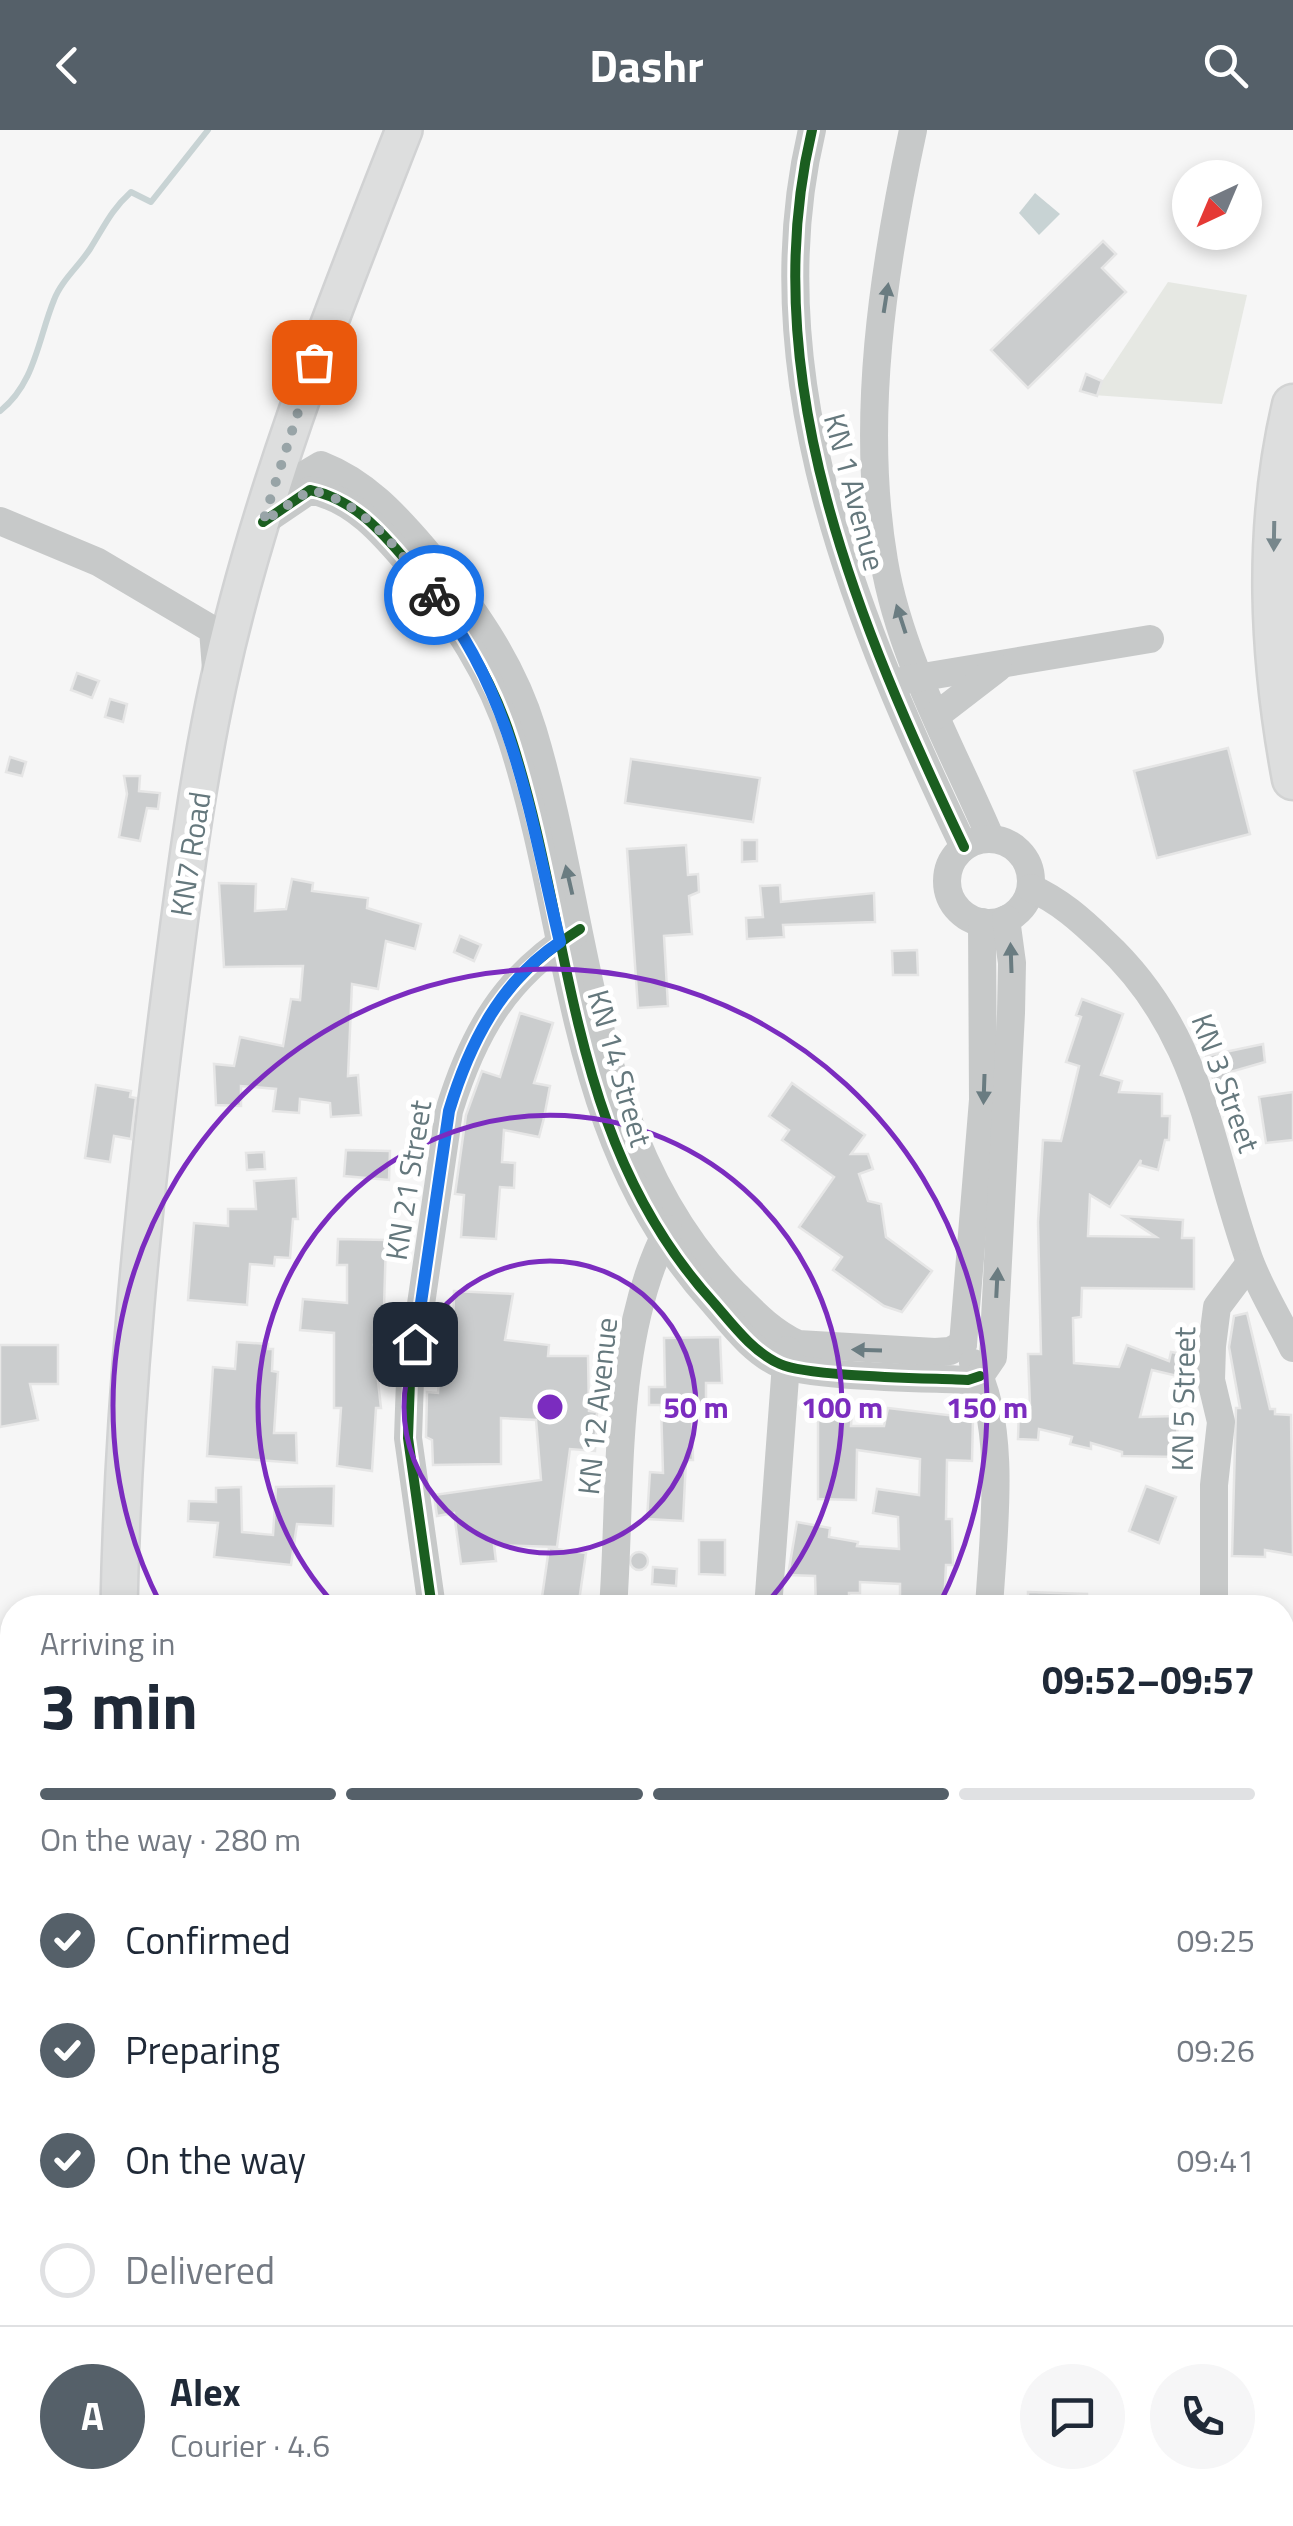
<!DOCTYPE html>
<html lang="en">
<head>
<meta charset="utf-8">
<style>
	body { margin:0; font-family:"Titillium Web",sans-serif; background:#f6f6f7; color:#1f2937; height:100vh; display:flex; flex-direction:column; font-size:38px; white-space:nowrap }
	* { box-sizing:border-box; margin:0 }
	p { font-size:32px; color:#747a83 }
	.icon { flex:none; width:55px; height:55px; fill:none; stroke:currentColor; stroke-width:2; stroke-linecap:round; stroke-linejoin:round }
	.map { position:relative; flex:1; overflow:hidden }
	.sheet { position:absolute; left:0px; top:1465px; width:1295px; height:932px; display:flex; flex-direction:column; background:#fff; border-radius:40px 40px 0 0; box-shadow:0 5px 15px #0003 }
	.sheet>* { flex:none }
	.needle { width:65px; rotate:224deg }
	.tools { position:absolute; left:1172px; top:30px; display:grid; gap:20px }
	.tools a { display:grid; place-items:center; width:90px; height:90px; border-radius:50%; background:#fff; box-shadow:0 5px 15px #0003; font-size:50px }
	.pin { position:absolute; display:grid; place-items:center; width:85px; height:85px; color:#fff; margin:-42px; border-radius:20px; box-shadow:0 5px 15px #0006 }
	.courier { position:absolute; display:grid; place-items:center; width:100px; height:100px; margin:-50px; border:8px solid #1a73e8; border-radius:50%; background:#fff; color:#222; box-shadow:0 2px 12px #0007 }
	.summary em { font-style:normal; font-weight:700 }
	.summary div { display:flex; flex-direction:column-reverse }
	.summary { display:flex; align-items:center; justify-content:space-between; height:170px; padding:0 40px }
	h1 { font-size:65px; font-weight:700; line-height:75px }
	.bar { display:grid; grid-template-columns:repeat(4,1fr); gap:15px 10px; align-content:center; height:120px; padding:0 40px }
	.bar i { height:12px; border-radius:8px; background:#e0e1e3 }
	.bar .on { background:#556069 }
	.bar p { grid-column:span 4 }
	.line { display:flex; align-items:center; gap:25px; padding:0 40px; border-top:2px solid #e0e1e3 }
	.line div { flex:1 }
	.round { display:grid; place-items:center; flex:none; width:105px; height:105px; border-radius:52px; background:#f6f6f7 }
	ol { padding:0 40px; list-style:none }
	li { display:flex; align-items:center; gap:30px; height:110px }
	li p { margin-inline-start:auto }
	li .icon { padding:10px; border-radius:50%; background:#556069; color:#fff; stroke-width:4 }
	li:last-child { color:#747a83 }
	li i { width:55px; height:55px; border:5px solid #e0e1e3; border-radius:50% }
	header { display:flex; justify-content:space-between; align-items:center; height:130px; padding:0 40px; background:#556069; color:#fff; font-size:45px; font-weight:700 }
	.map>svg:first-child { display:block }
	.green { fill:#e6e8e3 }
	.water { fill:#c8d3d4 }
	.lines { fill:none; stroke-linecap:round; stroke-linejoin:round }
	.stream { stroke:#c8d3d4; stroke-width:6 }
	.building { fill:#cbcdce; stroke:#e6e6e6; stroke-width:2.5 }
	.major-casing { stroke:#d1d2d3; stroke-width:40 }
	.highway-casing { stroke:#d2d3d3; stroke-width:45 }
	.minor { stroke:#c7c9c9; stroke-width:28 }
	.major { stroke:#dddede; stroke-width:35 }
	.highway { stroke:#dddede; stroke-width:40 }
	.cycleway-casing { stroke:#fff; stroke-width:16 }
	.cycleway { stroke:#1b5e20; stroke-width:10 }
	.oneway { fill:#6a7c81 }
	.oneway2 { fill:#77878c }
	.done { stroke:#98a4a7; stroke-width:10; stroke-dasharray:0 18 }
	.route { stroke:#1a73e8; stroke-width:12 }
	.ring { fill:none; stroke:#7b2cbf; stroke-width:5 }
	.labels { text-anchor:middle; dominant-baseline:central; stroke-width:10; stroke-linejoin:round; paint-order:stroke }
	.street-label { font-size:30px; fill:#65787d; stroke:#fff }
	.centre { fill:#7b2cbf; stroke:#fff; stroke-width:5 }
	.ring-label { font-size:30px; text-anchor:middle; font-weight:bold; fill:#7b2cbf; stroke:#fff; stroke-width:10; stroke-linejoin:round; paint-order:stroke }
</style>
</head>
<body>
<header><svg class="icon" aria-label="back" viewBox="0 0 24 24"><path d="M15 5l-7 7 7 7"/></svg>Dashr<svg class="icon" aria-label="search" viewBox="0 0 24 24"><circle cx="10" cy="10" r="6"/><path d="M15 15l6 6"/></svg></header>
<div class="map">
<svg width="1293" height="2396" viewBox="0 0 1293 2396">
	<rect width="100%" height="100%" fill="#f6f6f6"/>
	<g class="green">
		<path d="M1168,152l79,13 -25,109 -129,-9z"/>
		<path d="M12,1565v609l-8,20 -4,-1v-601l5,-25z"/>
		<path d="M1283,2235l10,51v110h-124l-1,-11h114z"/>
	</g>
	<path class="water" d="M1035,63l25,21 -21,21 -20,-22z"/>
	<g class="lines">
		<path class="stream" d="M0,281c35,-27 38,-72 54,-111 7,-19 25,-34 36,-51 14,-22 21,-39 41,-57l20,10 57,-72"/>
	</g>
	<g class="building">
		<path d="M1103,111l13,13 -14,14 24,24 -98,96 -37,-38z"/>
		<path d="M1086,244l16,7 -5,15 -17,-5z"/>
		<path d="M77,543l22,8 -7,17 -21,-8z"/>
		<path d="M110,569l17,5 -4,18 -18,-5z"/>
		<path d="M1228,618l22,86 -93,24 -23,-87z"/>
		<path d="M10,627l16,5 -4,14 -16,-4z"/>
		<path d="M631,629l129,19 -7,44 -128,-19z"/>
		<path d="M124,646h16l-1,15 21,2 -2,16 -11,-1 -7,33 -21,-4 8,-43z"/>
		<path d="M742,710h15v21l-15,1z"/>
		<path d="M686,715l2,30 10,-1 1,18 -10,4 3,38 -28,2 4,70 -30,2 -11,-159z"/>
		<path d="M292,749l21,4 -1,8 56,7 -1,10 54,16 -6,25 -29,-8 -8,48 -26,-5 -4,92 10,-1 3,40 -30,2 -1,-14 -30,-4 -1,14 -26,-2 3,-22 -35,-3v20l-25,-1 -2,-41 20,2 6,-29 43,9 8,-47 9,1 3,-34 -79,1 -5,-84 37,1 -1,27 31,-2z"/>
		<path d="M780,755l1,17 93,-9 1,29 -92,3 1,12 -37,2 -1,-21 17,-1 -3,-31z"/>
		<path d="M460,806l21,9 -7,16 -20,-9z"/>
		<path d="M917,820l1,25h-25l-1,-24z"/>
		<path d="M1082,869l41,15 -22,61 21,6 -3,11 43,2v22h8l-1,24h-4l-7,30 -18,-5 1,-5 -31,47 -20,-12 -2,41 68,1 -32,-21 59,4 -1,18h12v51l-112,-1 -1,29 -8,1 1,45 45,4 8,-22 42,16 2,-9 23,4 -4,23 -38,-9 -12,47 37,-1 1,41 -56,-1v-4l-31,-9v6l-21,-5 2,-7 -33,-8 -1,11 -20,-1 1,-33h11l-2,-52h13l-3,-132 5,-82 18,1 18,-75 -13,-4 15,-45 -5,-2z"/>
		<path d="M520,883l33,10 -19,60 16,3 -6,32 -5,19 -35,-7 -2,32 13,1 -1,25 -14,-1 -4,52 -35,-2 3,-42 -9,-1 11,-79 16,-44 18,6z"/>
		<path d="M1263,914l2,18 -35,10 6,21 -17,5 -13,-42z"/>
		<path d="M792,953l73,52 -14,19h17l5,15 -14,5 9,27 13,3 5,33 46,34 -30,41 -18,-6 -51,-36 9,-13 -43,-30 35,-50 -52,-37 7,-10 -20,-14z"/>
		<path d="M96,955l35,6 -1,6 6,1 -5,41 -17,-3 -4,26 -25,-4z"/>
		<path d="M1293,962v48l-27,3 -7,-46z"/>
		<path d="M346,1020l44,1 -1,29 -45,-4z"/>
		<path d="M264,1022l1,17 -18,1 -1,-17z"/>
		<path d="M296,1048l2,41h-5l-3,39 -15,-1 -1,9 -24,-2 -3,41 -59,-5 6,-77 34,3v-17h28l-2,-28z"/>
		<path d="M338,1109l48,1 -2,68 11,1 -2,37 -19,-1 7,63h-5l-4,63 -35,-5 4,-58h-7v-75l-34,-3 3,-31 44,4v-38h-10z"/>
		<path d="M454,1161l59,3 -8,46 44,5 -1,11h40l1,55 8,1 -2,39 -25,-2 -13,98 -63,-2 2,16 -35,3 -7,-51 -17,3 -3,-21 107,-15 -5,-60 -35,-2v46l-68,1 -1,-25 -6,-3 1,-45 11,1 4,-54 11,1z"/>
		<path d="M1247,1183l23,96h5v5l16,1 2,140 -28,-5v7l-33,-1 4,-148h4l-11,-61 5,-31z"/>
		<path d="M720,1207l2,46h-16v22h-14l1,55h-7l-3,61 -36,-2 3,-47 13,1 -2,-68h-12v-18h16l-1,-49z"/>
		<path d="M237,1212l31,2v5h5l-1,22 6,1 -4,61h22l1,30 -90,-7 6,-89 22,2z"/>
		<path d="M0,1215h58v39h-28l8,36 -38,7z"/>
		<path d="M888,1278l85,10 -1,43 -25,-1 -1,59h6l1,46h-7l-2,43h-44v-24l-40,-2v11h-11v15h-33l-1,-32 -27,-1 9,-53 33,6 -1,9 29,5 -1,4 42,3 -1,-32 -25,-4 4,-24 42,6 1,-36 -63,-9 -1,50 -38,-1v-90l34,1 -1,16h33z"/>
		<path d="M334,1356l-1,40 -36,-2 -6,41 -77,-8 4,-34 -30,-2 1,-20 27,1v-14l25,-1 1,45 31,3 3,-48z"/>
		<path d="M1146,1356l30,11 -17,46 -30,-12z"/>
		<path d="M699,1410h26v35l-26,-1z"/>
		<path d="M549,1418l37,5 -8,55 -37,-4z"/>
		<circle cx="639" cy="1431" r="9"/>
		<path d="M653,1437l24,2 -1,17 -24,-2z"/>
		<path d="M1028,1462l59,2v14h-59z"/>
	</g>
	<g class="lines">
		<defs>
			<g id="major">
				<path d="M119,1478c4,-201 24,-401 49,-599 14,-108 27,-218 50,-324 41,-191 115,-374 186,-555"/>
				<path d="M119,2385v11"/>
			</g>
			<path id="highway" d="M1293,275c-29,125 -23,250 0,374"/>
		</defs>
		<use href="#major" class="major-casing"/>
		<use href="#highway" class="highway-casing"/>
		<g class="minor">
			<path d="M812,0c-59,247 47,497 152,717"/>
			<path d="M913,0c-30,139 -53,290 -29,431 16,96 69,189 107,278"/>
			<path d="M279,360l42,-25c44,17 74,50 104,85 46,54 87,112 108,181 57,189 54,413 201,562 20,20 38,39 64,51l137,8 15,-1 13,-7"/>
			<path d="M0,391l98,41 115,68 3,39"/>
			<path d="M263,392l47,-32c44,9 72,42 100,75 44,54 81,109 102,176 63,197 54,400 202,562 19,22 39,49 66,61 28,13 150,14 188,16l12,-4"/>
			<path d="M905,550l245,-41"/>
			<path d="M937,585l61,-47"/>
			<circle cx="989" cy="751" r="42"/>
			<path d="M1031,758c29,13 50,32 73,54 98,91 103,198 145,317 11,30 30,60 44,89"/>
			<path d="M963,1214l20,-244 -1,-178"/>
			<path d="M973,1233c35,63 20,173 16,245"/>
			<path d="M980,1246l13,-19 18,-344 1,-50 -6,-44"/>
			<path d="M432,1478l-24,-170 2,-58 39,-269c24,-78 56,-134 126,-178"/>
			<path d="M613,1478c9,-120 -2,-270 55,-379"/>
			<path d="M768,1478l19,-258"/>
			<path d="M1214,1478v-123l7,-63 -10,-42 1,-34 5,-39 33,-44"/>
			<path d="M1282,1813l9,4 2,8"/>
			<path d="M1282,2076l11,-3"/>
			<path d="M1282,2162l9,29 -9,19"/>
			<path d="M375,2385l1,11"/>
			<path d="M525,2385l1,11"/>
			<path d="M769,2385v11"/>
			<path d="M963,2385v11"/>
			<path d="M1019,2385l1,11"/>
		</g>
		<use href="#major" class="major"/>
		<use href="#highway" class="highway"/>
		<defs>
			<g id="cycleway">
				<path d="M812,0c-59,247 47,497 152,717"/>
				<path d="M263,392l47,-32c44,9 72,42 100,75 44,54 81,109 102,176 63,197 54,400 202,562 19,22 39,49 66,61 28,13 150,14 188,16l12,-4"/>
				<path d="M432,1478l-24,-170 2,-58 39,-269c26,-84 56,-134 131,-182"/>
			</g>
		</defs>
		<use href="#cycleway" class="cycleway-casing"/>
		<use href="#cycleway" class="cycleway"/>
	</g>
	<defs><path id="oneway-solid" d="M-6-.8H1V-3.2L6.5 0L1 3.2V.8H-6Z" transform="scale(2.5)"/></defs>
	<g class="oneway">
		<use href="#oneway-solid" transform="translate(886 168) rotate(-81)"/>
		<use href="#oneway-solid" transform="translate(901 489) rotate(-108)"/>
		<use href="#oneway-solid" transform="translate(569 750) rotate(-103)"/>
		<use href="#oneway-solid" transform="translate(1011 828) rotate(-92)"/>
		<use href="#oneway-solid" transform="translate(984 959) rotate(92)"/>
		<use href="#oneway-solid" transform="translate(997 1153) rotate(-87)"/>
		<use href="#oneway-solid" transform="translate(867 1220) rotate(-178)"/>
	</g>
	<use class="oneway2" href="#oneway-solid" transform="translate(1274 406) rotate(91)"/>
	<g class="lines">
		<path class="done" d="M314,232l-51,160 47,-32c56,12 90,63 124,105"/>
		<path class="route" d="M415,1214l34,-233c20,-67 52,-130 111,-169 -29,-121 -46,-247 -126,-347"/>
	</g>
	<g class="ring">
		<circle cx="550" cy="1277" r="146"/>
		<path d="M336 1476A292 292 0 1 1 764 1476"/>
		<path d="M161 1475A437 437 0 1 1 939 1475"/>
	</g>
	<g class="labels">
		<g class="street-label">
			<text transform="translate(855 362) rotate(75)">KN 1 Avenue</text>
			<text transform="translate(190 724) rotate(-81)">KN7 Road</text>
			<text transform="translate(620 938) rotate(74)">KN 14 Street</text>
			<text transform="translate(1226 953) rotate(70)">KN 3 Street</text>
			<text transform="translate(408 1050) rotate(-81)">KN 21 Street</text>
			<text transform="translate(1183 1269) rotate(-89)">KN 5 Street</text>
			<text transform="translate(597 1276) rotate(-84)">KN 12 Avenue</text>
		</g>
	</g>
	<circle cx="550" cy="1277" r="15" class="centre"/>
	<g class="ring-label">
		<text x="696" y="1288">50 m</text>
		<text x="842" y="1288">100 m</text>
		<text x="987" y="1288">150 m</text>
	</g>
</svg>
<div class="tools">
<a><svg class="needle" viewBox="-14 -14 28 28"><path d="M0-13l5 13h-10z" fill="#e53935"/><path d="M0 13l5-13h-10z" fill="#747a83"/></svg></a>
</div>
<div class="pin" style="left:314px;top:232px;background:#ea580c"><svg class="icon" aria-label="bag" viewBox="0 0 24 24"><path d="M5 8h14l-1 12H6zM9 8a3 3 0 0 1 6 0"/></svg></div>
<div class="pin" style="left:415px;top:1214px;background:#1f2937"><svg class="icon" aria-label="home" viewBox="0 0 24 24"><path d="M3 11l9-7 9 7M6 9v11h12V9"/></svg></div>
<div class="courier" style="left:434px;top:465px"><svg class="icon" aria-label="bike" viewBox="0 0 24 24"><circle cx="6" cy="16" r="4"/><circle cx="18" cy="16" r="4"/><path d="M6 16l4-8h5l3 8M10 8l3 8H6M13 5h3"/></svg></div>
<section class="sheet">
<div class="summary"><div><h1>3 min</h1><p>Arriving in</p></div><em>09:52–09:57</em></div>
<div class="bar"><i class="on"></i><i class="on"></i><i class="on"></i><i></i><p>On the way · 280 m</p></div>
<ol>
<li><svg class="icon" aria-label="check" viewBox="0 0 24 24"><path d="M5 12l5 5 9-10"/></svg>Confirmed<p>09:25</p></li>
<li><svg class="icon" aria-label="check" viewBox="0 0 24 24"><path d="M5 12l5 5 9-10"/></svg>Preparing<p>09:26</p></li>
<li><svg class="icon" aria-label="check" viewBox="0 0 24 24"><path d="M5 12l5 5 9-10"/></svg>On the way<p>09:41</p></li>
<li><i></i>Delivered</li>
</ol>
<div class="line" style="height:180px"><b class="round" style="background:#556069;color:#fff">A</b><div><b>Alex</b><p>Courier · 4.6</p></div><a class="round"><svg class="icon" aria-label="chat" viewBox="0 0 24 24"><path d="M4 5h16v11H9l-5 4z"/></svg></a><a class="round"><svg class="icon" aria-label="phone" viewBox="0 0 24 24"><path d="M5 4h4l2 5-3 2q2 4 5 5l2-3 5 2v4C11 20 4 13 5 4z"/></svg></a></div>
</section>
</div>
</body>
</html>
